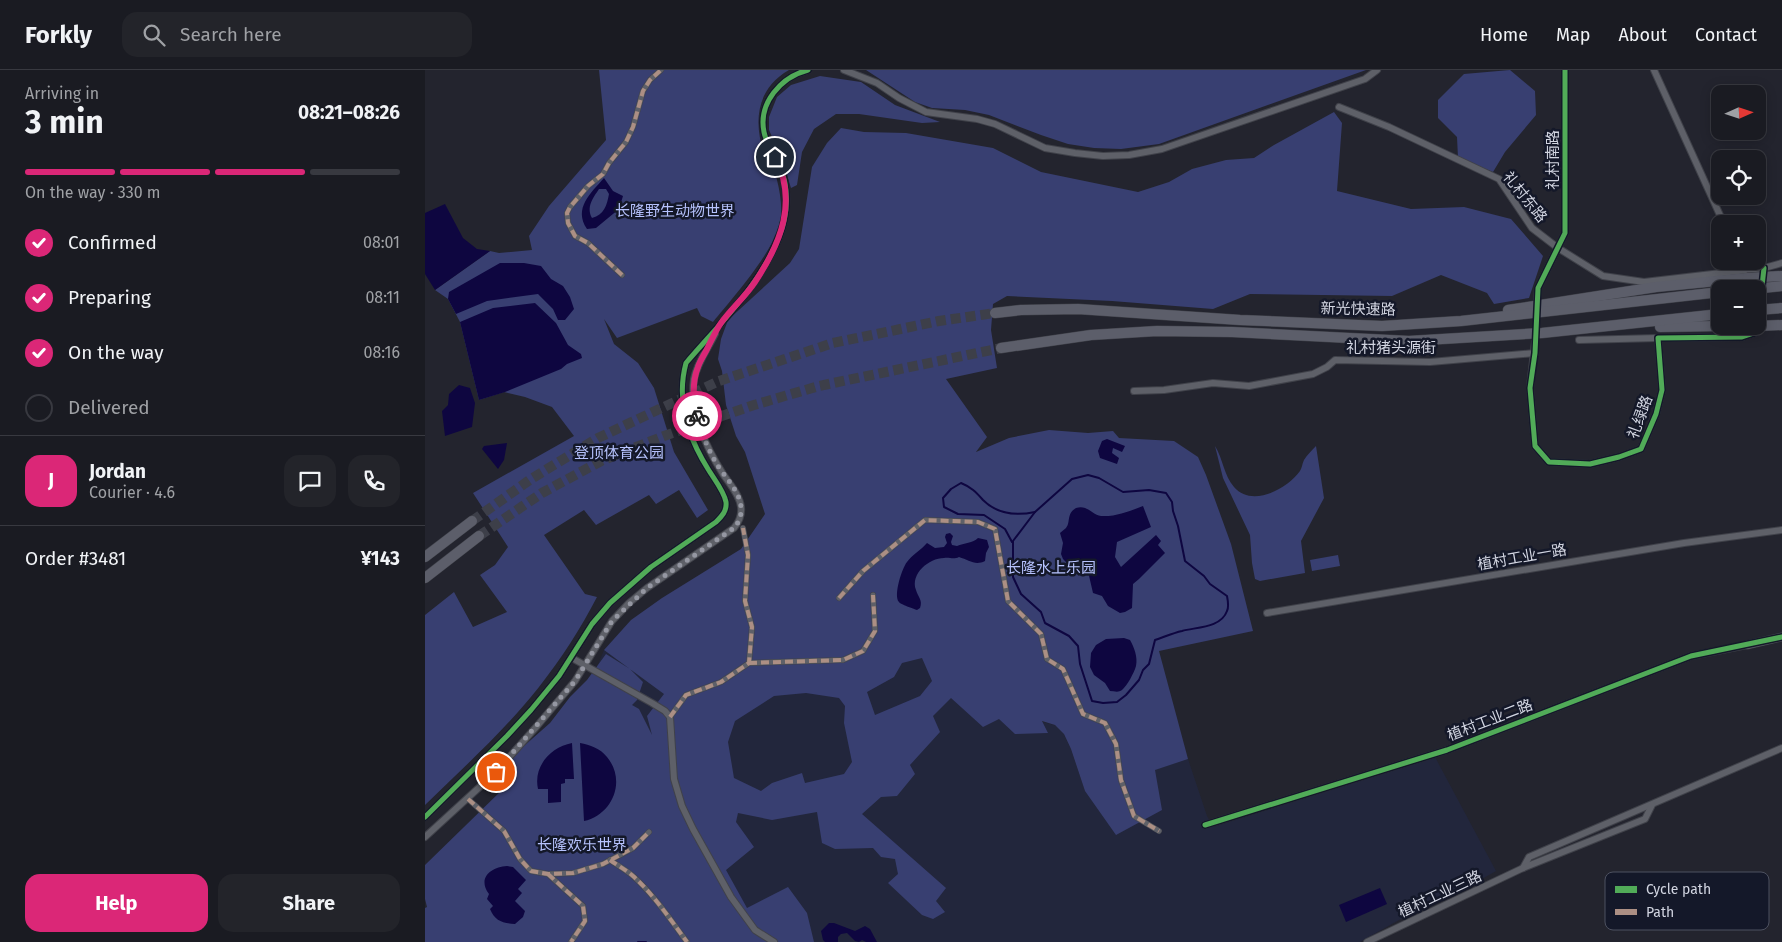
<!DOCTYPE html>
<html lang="en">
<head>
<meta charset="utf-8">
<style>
	body { margin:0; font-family:"Fira Sans","Noto Sans SC",sans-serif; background:#23242a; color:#f1f3f6; height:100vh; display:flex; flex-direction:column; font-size:19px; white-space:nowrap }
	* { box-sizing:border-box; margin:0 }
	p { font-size:16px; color:#9fa1a5 }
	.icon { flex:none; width:28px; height:28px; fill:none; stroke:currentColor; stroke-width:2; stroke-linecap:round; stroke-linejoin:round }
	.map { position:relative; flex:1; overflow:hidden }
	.details { display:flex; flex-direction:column; background:#1a1b22; width:425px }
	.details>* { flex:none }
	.needle { width:32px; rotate:87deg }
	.fabs { position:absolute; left:1286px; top:15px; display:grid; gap:10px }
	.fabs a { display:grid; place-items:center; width:55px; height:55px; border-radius:10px; background:#1a1b22; box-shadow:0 2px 12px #0003,0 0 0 1px #383940; font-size:25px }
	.pin { position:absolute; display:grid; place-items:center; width:42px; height:42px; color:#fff; margin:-21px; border:2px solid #fff; border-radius:50%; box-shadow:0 1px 5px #0007 }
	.courier { position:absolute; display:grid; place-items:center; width:50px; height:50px; margin:-25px; border:4px solid #db2777; border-radius:50%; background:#fff; color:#222; box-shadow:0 1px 6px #0007 }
	.summary em { font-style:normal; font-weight:700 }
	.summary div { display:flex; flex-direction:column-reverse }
	.summary { display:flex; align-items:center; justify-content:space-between; height:85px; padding:0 25px }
	h1 { font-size:32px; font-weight:700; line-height:38px }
	.bar { display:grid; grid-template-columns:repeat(4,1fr); gap:8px 5px; align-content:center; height:60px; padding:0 25px }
	.bar i { height:6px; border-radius:4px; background:#383940 }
	.bar .on { background:#db2777 }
	.bar p { grid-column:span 4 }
	.line { display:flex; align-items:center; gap:12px; padding:0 25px; border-top:1px solid #383940 }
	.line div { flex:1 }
	.round { display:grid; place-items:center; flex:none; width:52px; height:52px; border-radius:15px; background:#23242a }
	ol { padding:0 25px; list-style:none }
	li { display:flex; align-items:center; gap:15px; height:55px }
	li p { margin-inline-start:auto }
	li .icon { padding:5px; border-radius:50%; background:#db2777; color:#fff; stroke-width:4 }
	li:last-child { color:#9fa1a5 }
	li i { width:28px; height:28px; border:2px solid #383940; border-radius:50% }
	.cta { display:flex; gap:10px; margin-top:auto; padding:10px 25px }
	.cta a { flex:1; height:58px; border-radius:15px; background:#db2777; color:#fff; font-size:20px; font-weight:700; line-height:58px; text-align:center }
	.cta a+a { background:#23242a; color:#f1f3f6 }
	header { display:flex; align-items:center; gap:30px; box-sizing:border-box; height:70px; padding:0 25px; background:#1a1b22; border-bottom:1px solid #383940 }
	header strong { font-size:24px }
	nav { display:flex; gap:28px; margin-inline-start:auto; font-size:18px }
	.search { width:350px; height:45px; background:#23242a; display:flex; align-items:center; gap:12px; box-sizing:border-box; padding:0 18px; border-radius:15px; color:#9fa1a5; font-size:19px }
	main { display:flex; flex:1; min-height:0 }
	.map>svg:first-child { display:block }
	.built { fill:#22263c }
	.green { fill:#383f71; fill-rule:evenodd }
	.water { fill:#0e0640; fill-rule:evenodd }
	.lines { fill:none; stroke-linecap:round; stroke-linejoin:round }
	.stream { stroke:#0e0640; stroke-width:2 }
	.minor-tunnel { stroke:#3d3f49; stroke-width:6; stroke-dasharray:6 3; stroke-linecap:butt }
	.trunk-tunnel { stroke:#3d3f49; stroke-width:10; stroke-dasharray:10 5; stroke-linecap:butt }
	.pedestrian-casing { stroke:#40424a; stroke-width:6 }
	.minor-casing { stroke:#40424a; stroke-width:8 }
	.tertiary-casing { stroke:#40424a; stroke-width:9 }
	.trunk-casing { stroke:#40424a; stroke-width:11 }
	.pedestrian { stroke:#5e6068; stroke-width:5 }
	.minor { stroke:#5e6068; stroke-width:6 }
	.tertiary { stroke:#5e6068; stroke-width:8 }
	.trunk { stroke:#5c5e6a; stroke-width:10 }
	.trunk-bridge-casing { stroke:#40424a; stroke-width:11; stroke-linecap:butt }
	.trunk-bridge { stroke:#5c5e6a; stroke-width:10 }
	.quiet { stroke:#ac8f84; stroke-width:4; stroke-dasharray:8 4; stroke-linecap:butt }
	.cycleway-casing { stroke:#141829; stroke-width:8 }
	.cycleway { stroke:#51ab58; stroke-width:5 }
	.done { stroke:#9597a2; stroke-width:5; stroke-dasharray:0 9 }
	.route { stroke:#db2777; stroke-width:6 }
	.labels { text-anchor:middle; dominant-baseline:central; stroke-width:5; stroke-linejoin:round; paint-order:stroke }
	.street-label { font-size:15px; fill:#d2d5e1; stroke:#141829 }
	.park-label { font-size:15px; fill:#b6c2fd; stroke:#141829 }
	.key { fill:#141829; stroke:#4d5160; stroke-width:1 }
	.key-label { font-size:14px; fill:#d2d5e1 }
</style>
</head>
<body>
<header>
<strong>Forkly</strong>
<div class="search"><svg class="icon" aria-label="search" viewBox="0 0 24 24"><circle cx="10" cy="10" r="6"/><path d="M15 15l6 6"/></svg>Search here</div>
<nav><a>Home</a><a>Map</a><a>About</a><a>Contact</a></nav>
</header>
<main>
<section class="details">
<div class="summary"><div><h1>3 min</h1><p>Arriving in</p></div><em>08:21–08:26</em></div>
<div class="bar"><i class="on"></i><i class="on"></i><i class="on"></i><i></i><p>On the way · 330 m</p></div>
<ol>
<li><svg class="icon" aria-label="check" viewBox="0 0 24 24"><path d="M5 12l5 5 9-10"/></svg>Confirmed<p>08:01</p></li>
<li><svg class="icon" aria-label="check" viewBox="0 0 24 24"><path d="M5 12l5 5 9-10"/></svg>Preparing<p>08:11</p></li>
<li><svg class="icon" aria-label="check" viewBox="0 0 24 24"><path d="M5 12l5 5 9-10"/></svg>On the way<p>08:16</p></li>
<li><i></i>Delivered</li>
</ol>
<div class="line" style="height:90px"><b class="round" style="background:#db2777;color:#fff">J</b><div><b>Jordan</b><p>Courier · 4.6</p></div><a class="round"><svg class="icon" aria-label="chat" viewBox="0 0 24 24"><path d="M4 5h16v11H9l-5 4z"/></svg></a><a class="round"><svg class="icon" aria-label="phone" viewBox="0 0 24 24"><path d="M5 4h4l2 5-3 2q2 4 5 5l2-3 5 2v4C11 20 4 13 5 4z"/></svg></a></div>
<div class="line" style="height:65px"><div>Order #3481</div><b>¥143</b></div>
<div class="cta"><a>Help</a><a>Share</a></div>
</section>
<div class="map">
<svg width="1357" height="872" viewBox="0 0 1357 872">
	<rect width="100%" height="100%" fill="#23242e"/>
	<path class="built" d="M480,576l134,75 16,4 9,9 7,15 14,42 103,-32 19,57 6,11 222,-70 61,114 -37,21 -53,24 -46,26h-612l-165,-241 21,-51 36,24 32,26z"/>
	<g class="green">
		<path d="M174,0h190c-32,18 -36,51 -25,83 4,9 11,17 13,27 3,12 5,25 4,38 -3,29 -49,81 -68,104l-12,-6 -4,-8 -80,30 -13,-19 10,25 24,19 16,25 20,64 34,58 -11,8 -18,-28 -23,14 -7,-9 -53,30 -12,-15 -40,25 41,59 12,3c-16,31 -36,62 -58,90 -34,43 -75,80 -114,118v-190l29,-23 19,35 34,-15 -27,-37 15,-10 13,-18 -35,-54 101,-57 -22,-29 -27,-10 -21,-5 -25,8 -19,-78 -12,-23 -13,-9 55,-39 9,2 33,-3 -3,-14 20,-30 57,-66z"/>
		<path d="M441,0h500l-207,74 -38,5 -27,-1 -26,-4 -27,-9 -52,-20 -24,-5 -33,-2 -17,-6z"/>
		<path d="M1085,0l25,21 1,24 -31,37 -12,20 -35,-14 -1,-21 -19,-19v-18l26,-26z"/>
		<path d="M395,6l41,6 34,23 45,17 -18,1 -63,-9h-23l-22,15 -12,23 -5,33 -6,3 -10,-31 -12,-27v-13l8,-20 14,-12z"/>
		<path d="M909,42l8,11 -5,68 74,18 53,-2 47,12 32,37 -14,42 -35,6 -7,-11 -46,-18 -49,21 -142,-2 -37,15 -101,-8 -105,-5 -14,8 -2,26 6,38 -51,11 41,58 -11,15 33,-14 40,-8 39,3 25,-2 6,7 55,3 24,16 8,18 25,69 22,87 -94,20 29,108 -33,11 7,40 -46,25 -31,-44 -14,-42 -7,-15 -9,-9 -13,-4 6,12 -33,1 -16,-15 -16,8 -32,-29 -18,18 7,16 -30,33 5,9 -18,22 -16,1 -19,17 84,74 -10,13 9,11 -12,7 -11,-4 -34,-32 10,-9 -3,-15 -14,-2 -8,-9 -38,1 -13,-6 -5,-31 -45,8 -34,-7 -2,9 18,25 -28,23 21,38 41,-21 19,26 7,29h-389v-34l2,-1 -2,-8v-34l78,-76 -5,-15 26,-28 26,-23 20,-26 17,-17 19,-26 24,15 13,13 -6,18 -5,5 7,4 13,26 -5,-19 17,-22 -60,-44 27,-30 31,-22 79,-49 24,-35 -20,-62 -9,-16 -10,-31 -4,-34 -4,-12 3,-20 7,-19 62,-57 9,-14 13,-82 15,-24 14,-15 23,4 42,1 87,15 48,24 97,20 31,-10 23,-13 34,-9 28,-2 20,-13zM497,588l10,23 -12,15 -45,19 -8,-23 27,-15 8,-14zM381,623l33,5 6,8 -1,17 8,39 -8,12 -39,9 -3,-10 -30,10 -11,8 -27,-13 -6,-36 7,-21 39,-25z"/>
		<path d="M790,376c8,13 9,30 19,41 18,21 53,2 66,-16 2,-3 2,-7 4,-11 3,-5 8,-10 12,-14l8,52 -23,43 4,32 -45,8 -5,-2 -3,-16 -2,-28 -27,-57z"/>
		<path d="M913,485l2,11 -28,5 -2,-11z"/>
	</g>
	<g class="water">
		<path d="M179,108l9,13 10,5 -4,13 -23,19 -9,1c-14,-21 4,-36 17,-51zM174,119h7l3,5c-2,11 -5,21 -17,24 -6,-11 1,-20 7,-29z"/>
		<path d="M20,134l18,34 14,11 13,2 -55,39 -10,-16v-61z"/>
		<path d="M75,193h24l17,3 10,13 12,7 7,11 4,12 -9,11h-7l-5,-11 -15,-15 -51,7 -31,13 -8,-15 1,-7z"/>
		<path d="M110,233l21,20 12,22 13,9 1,4 -15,6 -6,5 -56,23 -26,8 -19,-78 33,-14z"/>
		<path d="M34,315l11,3 5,15 -3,24 -27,9 -3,-25 6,-6 1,-11z"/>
		<path d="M682,369l18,7 -3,6 -9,-4 -1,5 7,5 -2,6 -17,-6 -2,-7 4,-10z"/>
		<path d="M82,373l-3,17 -6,9 -16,-20 2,-3z"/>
		<path d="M718,436l8,21 -34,15 -2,15 6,10 35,-32 5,6 -3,4 7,8 -26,26 -6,5 -1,24 -7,4 -5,1 -12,-7 -6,-10 -9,-3 -6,-26 -5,-4 -16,-1 -3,-3 -2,-5 2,-11 -3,-10c2,-2 4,-3 6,-5 5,-6 0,-14 10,-20 11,-4 16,7 25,8 15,1 29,-5 42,-10z"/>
		<path d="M525,463l3,3 -2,6 1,3 5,1c7,-3 16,-3 21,-8l9,2 2,7 -3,6 -1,8c-10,5 -16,-1 -26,-4 -6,3 -9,0 -15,1 -15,0 -34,16 -28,32 2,7 7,10 4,18l-3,2c-3,-1 -17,-6 -18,-8 -6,-6 3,-34 8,-40 5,-7 14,-12 20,-19l8,5 9,-1 3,-4 -2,-6 1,-3z"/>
		<path d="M699,568l6,2c4,7 8,17 6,26 -2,7 -9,20 -14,24 -4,3 -8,1 -12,1l-5,-8 -11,-8 -4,-8 1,-14 5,-8 10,-6z"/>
		<path d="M147,673l2,36h-9v4l-4,1v18l-13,1v-14h-10c-5,-23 13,-42 34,-46z"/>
		<path d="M155,673c10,2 20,5 27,14 20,24 5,58 -23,64z"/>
		<path d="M82,796l6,1 13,13 -8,9 4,4 -7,8 10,10 -2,6 -8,7c-13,-1 -20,-3 -25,-15l3,-3 -6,-7 2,-5c-12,-16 2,-27 18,-28z"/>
		<path d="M955,818l7,16 -41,18 -7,-17z"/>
		<path d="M404,853h5l21,8 10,-5 5,3 7,13h-11l-4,-2 -3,2 -4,-1 -8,-8 -6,1 -3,3v5h-13l-2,-2 -2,-9z"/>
	</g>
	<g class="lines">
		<g class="stream">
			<path d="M663,405l11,3 24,14 26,-2 17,3 6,9 1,9 5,15 7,35 19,15 6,8 17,12c1,5 2,11 0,15 -6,17 -31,16 -45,20 -9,2 -18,6 -27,9l-6,24 -6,6 -4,10 -13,15 -9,7 -14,1 -11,-2 -12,-37 -2,-18 -9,-10 -24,-13 -4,-11 -20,-18 -8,-17v-36l22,-29 37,-33z"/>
			<path d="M587,472l-7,-13 -21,-14 -26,-1 -14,-7 -1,-9 8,-9 10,-6c10,4 15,9 22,17 15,15 33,16 52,12"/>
			<path d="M213,872h8"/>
		</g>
		<path class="minor-tunnel" d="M1111,266l1,-25"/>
		<g class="trunk-tunnel">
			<path d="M47,451l59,-42 67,-41 121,-57 114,-38 106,-22 56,-8"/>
			<path d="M54,466l63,-43 59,-32 63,-25 90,-31 65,-19 182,-38"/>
		</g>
		<defs>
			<g id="pedestrian">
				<path d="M197,205l-34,-32 -13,-7 -7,-13 -1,-10 3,-6 18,-21 15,-12 6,-11 17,-21 7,-15 10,-36 7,-11 11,-10"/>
				<path d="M414,528l24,-27 62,-51 53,2 17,7 13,72 33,33 6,25 16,10 20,45 22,9 11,21 5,36 13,36 25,15"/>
				<path d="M324,593l94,-3 20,-9 12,-20 -2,-36"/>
				<path d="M245,647l16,-22 35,-13 28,-19 3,-36 -7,-26 3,-46 -5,-27"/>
				<path d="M43,729l36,32 16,28 11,12 17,3 25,-1 30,-9 30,-16 16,-16"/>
				<path d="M185,790c7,5 16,10 23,16 21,19 37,43 54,66"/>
				<path d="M124,805l34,31 2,15 -14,21"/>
			</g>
			<g id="minor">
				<path d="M419,0l33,13 22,15 27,14 51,7 18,5 50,24 30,5 28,3 26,-1 33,-6 203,-70 12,-9"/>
				<path d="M1229,0l70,154"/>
				<path d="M914,37l50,20 110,52 33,49 26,20 45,28 41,6 120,-14 18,-5"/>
				<path d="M1316,191l4,9"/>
				<path d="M1112,229l1,-11 27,-55v-163"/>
				<path d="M1154,270l79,-2"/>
				<path d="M1110,272l-5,46 5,58 14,16 41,2 29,-7 22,-8 15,-35 6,-24 -4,-52 84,-1 15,-5 7,-58"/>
				<path d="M709,321l30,-1 49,-7 36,3 64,-12 14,-7 8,-7 95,2 105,-9"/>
				<path d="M842,543l417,-70 98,-13"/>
				<path d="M147,588l80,45 13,8 5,6 4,62 8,27 11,23 38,68 24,33 19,12"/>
				<path d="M0,747l82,-81 24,-26 28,-34 33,-52 18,-21 41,-36 65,-45c6,-6 11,-11 10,-20 -2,-11 -12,-23 -18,-33 -20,-32 -32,-69 -22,-106 34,-40 75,-78 94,-129 8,-20 9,-47 0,-67 -5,-12 -14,-23 -16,-35 -6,-29 17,-55 44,-62"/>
				<path d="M780,755l242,-75 244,-94 56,-11"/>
				<path d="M0,767l71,-65 41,-46 38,-45 37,-60 17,-18 18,-15 87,-60c5,-6 8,-13 7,-21 -1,-12 -12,-24 -18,-33 -17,-27 -34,-62 -29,-95 3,-16 14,-31 21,-45"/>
				<path d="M1098,798l6,-11 253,-109"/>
				<path d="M942,872l156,-74 122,-49 7,-14"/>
			</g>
			<path id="tertiary" d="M1322,575l35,-8"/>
			<g id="trunk">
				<path d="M1083,240l148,-23 91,-9"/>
				<path d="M570,243l26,-3 57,-1 162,11 142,6 79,-5 259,-29"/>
				<path d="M1235,257l60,-1"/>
				<path d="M576,278l90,-13 66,-4 75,1 177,9 133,-8 178,-19"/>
				<path d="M0,487l47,-36"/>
				<path d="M0,508l54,-42"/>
			</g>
		</defs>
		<use href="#pedestrian" class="pedestrian-casing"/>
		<use href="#minor" class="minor-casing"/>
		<use href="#tertiary" class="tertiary-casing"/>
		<use href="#trunk" class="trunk-casing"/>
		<use href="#pedestrian" class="pedestrian"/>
		<use href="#minor" class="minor"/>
		<use href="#tertiary" class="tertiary"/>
		<use href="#trunk" class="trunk"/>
		<defs>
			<g id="trunk-bridge">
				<path d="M1322,208l35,-2"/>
				<path d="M1328,219l29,-3"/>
				<path d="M1332,240l25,-2"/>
				<path d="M1332,256l25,-1"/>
			</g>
		</defs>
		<use href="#trunk-bridge" class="trunk-bridge-casing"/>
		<use href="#trunk-bridge" class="trunk-bridge"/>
		<g class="quiet">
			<path d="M197,205l-34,-32 -13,-7 -7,-13 -1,-10 3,-6 18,-21 15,-12 6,-11 17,-21 7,-15 10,-36 7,-11 11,-10"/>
			<path d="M414,528l24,-27 62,-51 53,2 17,7 13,72 33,33 6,25 16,10 20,45 22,9 11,21 5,36 13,36 25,15"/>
			<path d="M324,593l94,-3 20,-9 12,-20 -2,-36"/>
			<path d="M245,647l16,-22 35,-13 28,-19 3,-36 -7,-26 3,-46 -5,-27"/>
			<path d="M43,729l36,32 16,28 11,12 17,3 25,-1 30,-9 30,-16 16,-16"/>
			<path d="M185,790c7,5 16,10 23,16 21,19 37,43 54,66"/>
			<path d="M123,804l35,32 2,15 -14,21"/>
		</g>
		<defs>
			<g id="cycleway">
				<path d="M1140,0v163l-27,55 -3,65 -5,35 5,58 14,16 41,2 29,-7 22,-8 15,-35 6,-24 -4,-52 84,-1 15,-5 7,-64"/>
				<path d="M0,747l82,-81 24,-26 28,-34 33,-52 18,-21 41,-36 65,-45c6,-6 11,-11 10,-20 -2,-11 -12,-23 -18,-33 -20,-32 -32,-69 -22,-106 34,-40 75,-78 94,-129 8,-20 9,-47 0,-67 -5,-12 -14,-23 -16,-35 -6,-29 17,-55 44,-62"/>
				<path d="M780,755l242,-75 244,-94 91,-19"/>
			</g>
		</defs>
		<use href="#cycleway" class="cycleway-casing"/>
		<use href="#cycleway" class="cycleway"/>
	</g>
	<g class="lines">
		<path class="done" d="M71,702l79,-91 37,-60 35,-33 87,-60c5,-6 8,-13 7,-21 -1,-16 -17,-31 -25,-44 -8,-15 -15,-30 -19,-47"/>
		<path class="route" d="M272,346c-4,-15 -5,-34 1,-49 2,-7 7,-13 10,-20 4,-8 8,-17 13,-24 10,-14 24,-26 34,-41 26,-39 43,-81 20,-125"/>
	</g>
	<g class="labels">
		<g class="street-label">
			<text transform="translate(1128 90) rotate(-90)">礼村南路</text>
			<text transform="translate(1100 127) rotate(51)">礼村东路</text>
			<text transform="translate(933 239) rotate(1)">新光快速路</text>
			<text x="966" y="278">礼村猪头源街</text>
			<text transform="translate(1215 347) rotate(-70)">礼绿路</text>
			<text transform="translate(1097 487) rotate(-10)">植村工业一路</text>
			<text transform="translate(1065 650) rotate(-21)">植村工业二路</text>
			<text transform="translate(1015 824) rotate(-25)">植村工业三路</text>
		</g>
		<g class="park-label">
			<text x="250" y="141">长隆野生动物世界</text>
			<text x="194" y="383">登顶体育公园</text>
			<text x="626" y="498">长隆水上乐园</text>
			<text x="157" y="775">长隆欢乐世界</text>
		</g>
	</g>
	<rect x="1180" y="802" width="164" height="58" rx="8" class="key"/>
	<rect x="1190" y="816" width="22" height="7" fill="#51ab58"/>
	<rect x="1190" y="839" width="22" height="6" fill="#ac8f84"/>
	<g class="key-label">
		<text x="1221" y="824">Cycle path</text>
		<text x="1221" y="847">Path</text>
	</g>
</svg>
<div class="fabs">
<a><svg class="needle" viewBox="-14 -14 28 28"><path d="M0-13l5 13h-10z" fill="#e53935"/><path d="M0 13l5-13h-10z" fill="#9fa1a5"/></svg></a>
<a><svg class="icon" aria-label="locate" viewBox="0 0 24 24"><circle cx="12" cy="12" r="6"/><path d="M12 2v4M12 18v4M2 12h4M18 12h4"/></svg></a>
<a>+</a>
<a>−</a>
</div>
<div class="pin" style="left:71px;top:702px;background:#ea580c"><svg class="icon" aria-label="bag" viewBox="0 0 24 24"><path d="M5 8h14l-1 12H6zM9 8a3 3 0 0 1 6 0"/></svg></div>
<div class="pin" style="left:350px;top:87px;background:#1f2937"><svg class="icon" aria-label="home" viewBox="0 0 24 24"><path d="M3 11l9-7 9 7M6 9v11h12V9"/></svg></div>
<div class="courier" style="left:272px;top:346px"><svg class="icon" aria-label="bike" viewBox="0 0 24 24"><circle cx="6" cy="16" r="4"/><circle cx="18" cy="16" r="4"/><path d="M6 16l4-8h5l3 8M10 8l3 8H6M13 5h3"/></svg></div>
</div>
</main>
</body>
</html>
